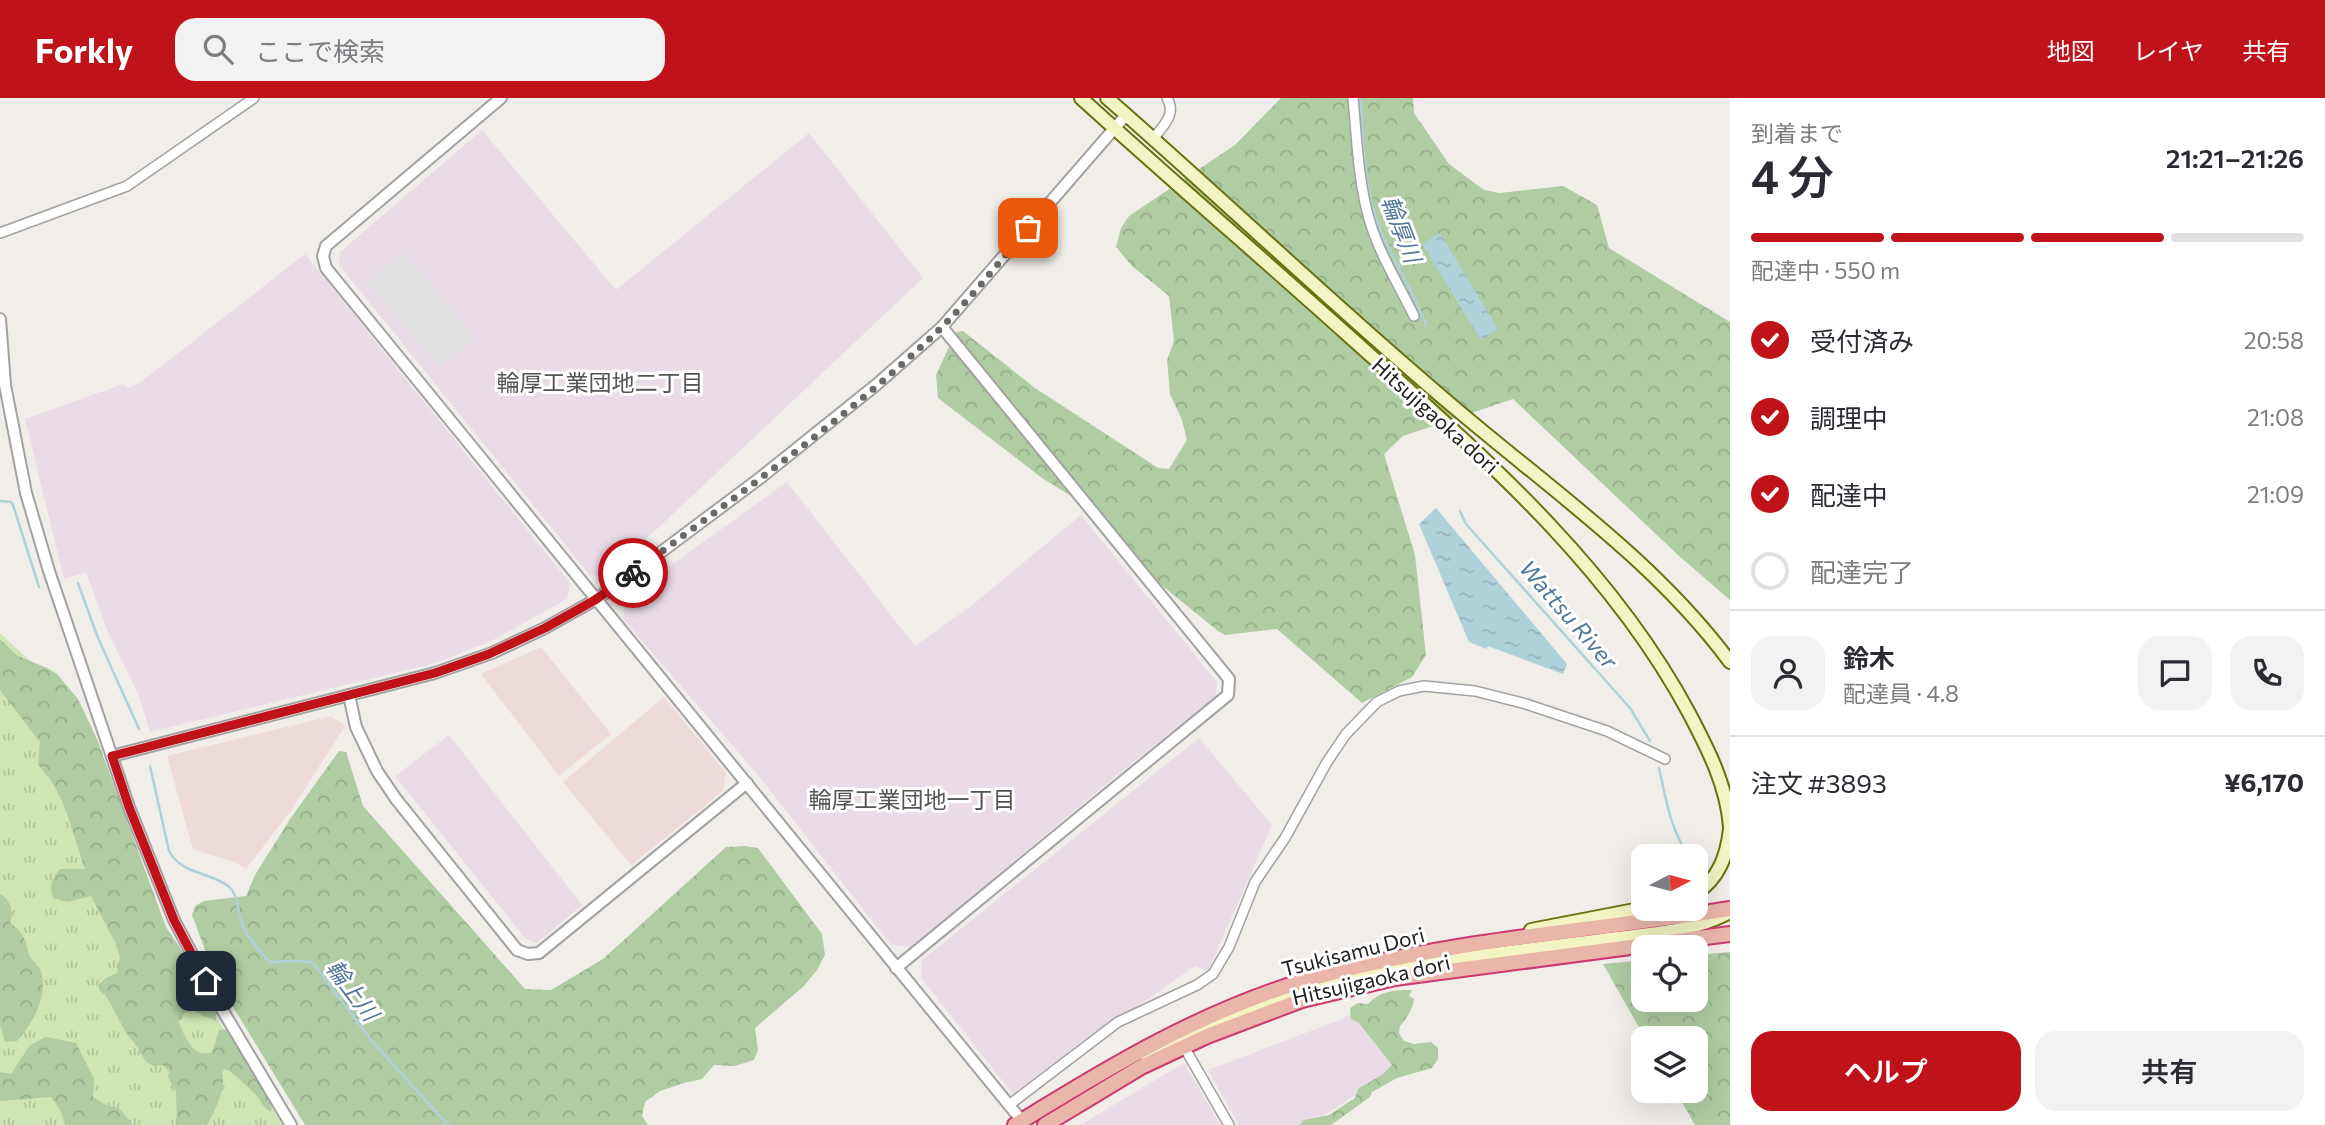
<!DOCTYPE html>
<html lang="ja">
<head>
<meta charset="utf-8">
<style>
	body { margin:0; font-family:Commissioner,"Noto Sans JP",sans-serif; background:#f2f2f3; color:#2b2b33; height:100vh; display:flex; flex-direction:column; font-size:26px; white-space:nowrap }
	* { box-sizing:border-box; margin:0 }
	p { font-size:23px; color:#7c7c81 }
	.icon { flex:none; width:38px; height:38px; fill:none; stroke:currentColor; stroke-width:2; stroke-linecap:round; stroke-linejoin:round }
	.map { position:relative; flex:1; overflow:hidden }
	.side { display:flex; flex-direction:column; background:#fff; width:595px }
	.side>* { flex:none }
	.needle { width:46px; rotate:84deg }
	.fabs { position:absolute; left:1631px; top:746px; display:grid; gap:14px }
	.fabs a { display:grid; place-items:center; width:77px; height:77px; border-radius:14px; background:#fff; box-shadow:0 7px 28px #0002; font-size:35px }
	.pin { position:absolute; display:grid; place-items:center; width:60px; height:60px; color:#fff; margin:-30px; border-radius:14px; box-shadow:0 4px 10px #0006 }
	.courier { position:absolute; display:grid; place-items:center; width:70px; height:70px; margin:-35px; border:5px solid #bf1319; border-radius:50%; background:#fff; color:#222; box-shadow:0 2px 9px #0007 }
	.summary em { font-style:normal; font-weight:600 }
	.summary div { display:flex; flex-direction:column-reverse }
	.summary { display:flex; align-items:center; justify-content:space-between; height:119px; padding:0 21px }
	h1 { font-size:46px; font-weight:600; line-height:52px }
	.bar { display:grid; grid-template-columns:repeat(4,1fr); gap:10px 7px; align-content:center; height:84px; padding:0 21px }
	.bar i { height:9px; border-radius:5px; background:#e1e1e2 }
	.bar .current { background:#bf1319 }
	.bar p { grid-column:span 4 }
	.line { display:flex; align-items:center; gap:18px; padding:0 21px; border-top:2px solid #e1e1e2 }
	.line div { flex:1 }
	.round { display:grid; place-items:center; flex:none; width:74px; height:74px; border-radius:21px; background:#f2f2f3 }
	ol { padding:0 21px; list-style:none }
	li { display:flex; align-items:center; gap:21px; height:77px }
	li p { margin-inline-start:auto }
	li .icon { padding:7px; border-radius:50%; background:#bf1319; color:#fff; stroke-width:4 }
	li:last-child { color:#7c7c81 }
	li i { width:38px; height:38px; border:4px solid #e1e1e2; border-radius:50% }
	.cta { display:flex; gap:14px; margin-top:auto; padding:14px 21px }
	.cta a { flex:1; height:80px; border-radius:21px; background:#bf1319; color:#fff; font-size:28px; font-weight:600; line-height:80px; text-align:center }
	.cta a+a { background:#f2f2f3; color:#2b2b33 }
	header { display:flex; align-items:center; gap:42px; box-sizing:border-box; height:98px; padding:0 35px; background:#bf1319; color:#fff }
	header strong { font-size:33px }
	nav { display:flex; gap:38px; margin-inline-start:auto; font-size:24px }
	.search { width:490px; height:63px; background:#f2f2f3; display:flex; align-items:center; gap:18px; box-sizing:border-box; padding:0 24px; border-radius:21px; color:#7c7c81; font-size:26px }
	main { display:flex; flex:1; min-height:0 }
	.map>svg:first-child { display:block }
	.commercial { fill:#efdada }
	.industrial { fill:#e9dce7 }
	.grass { fill:url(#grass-tufts) }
	.forest { fill:url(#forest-crowns) }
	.parking { fill:#e1e1e1 }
	.water { fill:url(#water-ripples) }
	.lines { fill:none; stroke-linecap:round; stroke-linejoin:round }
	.stream { stroke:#aed1da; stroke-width:2.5 }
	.minor-casing { stroke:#a2a2a2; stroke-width:12 }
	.tertiary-casing { stroke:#a2a2a2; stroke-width:14 }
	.secondary-casing { stroke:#697110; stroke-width:16 }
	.trunk-casing { stroke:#cb3970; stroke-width:18 }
	.minor { stroke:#fff; stroke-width:9 }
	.tertiary { stroke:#fff; stroke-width:10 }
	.secondary { stroke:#f3f4c3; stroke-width:12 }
	.trunk { stroke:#eab6aa; stroke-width:14 }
	.done { stroke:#6a6967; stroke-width:7; stroke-dasharray:0 12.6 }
	.route { stroke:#bf1319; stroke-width:9 }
	.labels { text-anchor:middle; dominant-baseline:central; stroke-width:6; stroke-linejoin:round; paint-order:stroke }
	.street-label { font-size:21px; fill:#212121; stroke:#fff }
	.water-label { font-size:23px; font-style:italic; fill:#4f779a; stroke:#fff }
	.neighbourhood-label { font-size:23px; fill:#545454; stroke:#fff }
</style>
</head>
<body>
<header>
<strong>Forkly</strong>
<div class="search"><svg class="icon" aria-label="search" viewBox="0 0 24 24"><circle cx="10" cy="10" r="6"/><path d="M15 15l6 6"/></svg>ここで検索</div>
<nav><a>地図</a><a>レイヤ</a><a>共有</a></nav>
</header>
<main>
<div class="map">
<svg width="1730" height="1027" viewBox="0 0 1730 1027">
	<defs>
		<pattern id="grass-tufts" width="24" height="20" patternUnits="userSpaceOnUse" patternTransform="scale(1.75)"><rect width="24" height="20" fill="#cee5b4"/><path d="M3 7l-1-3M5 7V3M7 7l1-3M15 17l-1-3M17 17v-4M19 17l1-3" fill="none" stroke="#b1c49a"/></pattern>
		<pattern id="forest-crowns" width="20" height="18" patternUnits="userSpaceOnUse" patternTransform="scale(1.75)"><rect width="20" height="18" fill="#afcca2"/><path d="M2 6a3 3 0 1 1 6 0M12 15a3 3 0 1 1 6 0" fill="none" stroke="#96af8b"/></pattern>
		<pattern id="water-ripples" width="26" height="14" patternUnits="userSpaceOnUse" patternTransform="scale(1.75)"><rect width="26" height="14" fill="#aed1da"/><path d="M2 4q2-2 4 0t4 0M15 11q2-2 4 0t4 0" fill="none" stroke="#95b3bb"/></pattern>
	</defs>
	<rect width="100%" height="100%" fill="#f1eee9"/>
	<g class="commercial">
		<path d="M541,549l70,87 -52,42 -78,-102z"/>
		<path d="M664,599l62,76 -3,18 -92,74 -68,-83z"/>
		<path d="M331,618l14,10 -53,83 -46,60 -12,-7 -39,-12 -3,-4 -25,-90z"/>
	</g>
	<g class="industrial">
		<path d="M482,32l134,160 193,-157 114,145 -267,252 -58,46 -9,-2 -250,-309 1,-13z"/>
		<path d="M305,156l265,329 -3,16 -72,40 -59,24 -286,69 -11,-36 -32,-66 -21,-58 -22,7 -39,-160 98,-35 6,4 12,-6z"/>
		<path d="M787,384l128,164 56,-40 110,-91 136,167 -1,15 -106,84 -199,166 -20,-2 -133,-170 -135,-156 2,-21z"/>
		<path d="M449,637l133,170 -45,38 -11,-4 -131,-163z"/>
		<path d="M1199,640l73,87 -64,146 -13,-5 -182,128 -92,-116 1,-18z"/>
		<path d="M1359,911l43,56 -93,60h-70l-31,-55 134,-51z"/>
		<path d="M1184,965l36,62h-140z"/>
	</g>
	<path class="grass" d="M0,535l75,70 86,224 122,198h-283z"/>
	<g class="forest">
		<path d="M1281,0h132l1,15 35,51 35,26 16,3 63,-7 34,19 12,43 121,74v278l-52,-45 -165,-156 -110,37 -19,18 31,101 11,100 -14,22 -50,26 -85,-74 -52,6 -7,-4 -90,-73 -20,-39 -66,-41 -104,-80 -2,-23 20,-43 7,-1 72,57 123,80 11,1 18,-29 -5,-20 -12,-26 -3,-34 7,-19 -5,-45 -37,-30 -16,-19 5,-19 8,-12 106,-71z"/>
		<path d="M0,541l16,16 31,13 10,6 21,25 19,40 69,188 35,51 17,33 -4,8 -9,-2 -16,-9 -11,13c6,14 16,39 34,31l7,-22 9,-1 45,72 -2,11c-9,-4 -9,-11 -15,-17 -7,-7 -24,-24 -31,-26l-3,3c4,19 -6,36 -15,53h-30l-1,-34 -8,-14 1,-6 -6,-6 -9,1 -8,-4 -8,-14 -13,-17 -18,-34 -7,-6 -2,-6 8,-7 11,-5 3,-16 -5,-15 -24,-46 -24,6 -14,-4c-4,-12 -1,-19 7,-29h25c-13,-36 -19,-76 -47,-104l2,-23 -40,-52z"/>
		<path d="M339,653l7,1 17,54 162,183 26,1 52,-31 123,-112 18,-1 14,2 64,86 3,21 -8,15 -13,16 -49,42 3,22 -4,10 -19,6 -21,-1 -12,14 -18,4 -24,8 -15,11 -3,14 6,9h-343l-89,-146 -24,-64 3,-9 9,-5 42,-5 9,-21 35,-56z"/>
		<path d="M0,796c11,6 14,17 10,29 14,10 15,16 19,31 2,7 10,11 12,18 7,25 -8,51 -24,69l-12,1 -5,-18z"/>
		<path d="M1730,854v173h-35l-20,-35h21v-52h-51l-42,-74 40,-4v39h53v-44z"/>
		<path d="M1412,892l-3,6 5,3c-1,10 -8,20 -14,27l-1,7 5,8 10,3 17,-2 7,6v11l-6,9 -35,10 -25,14 -2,5 -39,28h-32l5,-5 25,-5 26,-17 3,-9 25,-15 9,-9 -33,-42 -8,-4 -1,-11 8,-5 10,1c12,-13 25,-14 44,-14z"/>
		<path d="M46,939l30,6 18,36 -1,18 15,9 11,2 14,17h-68l-4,-14 -10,-14 -51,4v-29l11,2 19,-29z"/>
	</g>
	<path class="parking" d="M403,154l72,85 -36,30 -72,-85z"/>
	<g class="water">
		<path d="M1440,135l58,96 -17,11 -59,-96z"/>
		<path d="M1436,410l131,156 -4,10 -75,-28 -2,3 -17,-7 -50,-118z"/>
	</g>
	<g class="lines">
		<g class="stream">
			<path d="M1360,0c4,42 3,89 19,129 14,33 34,64 47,98"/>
			<path d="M0,403l11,1 2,3 26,82"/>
			<path d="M1460,413l6,13 164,184 20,33"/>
			<path d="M78,485l20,55 41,91"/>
			<path d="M150,668l19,85c13,24 39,20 59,35 12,10 9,27 15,40 5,13 18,25 26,36 14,0 30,-3 44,1l58,77 77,85"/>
			<path d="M1659,670c7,31 11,61 30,88"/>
		</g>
		<defs>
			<g id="minor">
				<path d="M1353,0c4,41 5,84 17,124 10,33 29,63 44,94"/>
				<path d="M1153,41c10,-13 24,-25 14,-41"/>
				<path d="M0,135l127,-47 127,-88"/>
				<path d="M1183,947l46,80"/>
				<path d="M1009,1007l109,-83 79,-37 16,-11 16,-27 26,-65 30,-44 42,-76 19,-28 31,-32 22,-11 25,-5 51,5 51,13 81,27 58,28"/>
			</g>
			<g id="tertiary">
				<path d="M501,0l-175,148 -3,10 3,12 696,853"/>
				<path d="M0,221l5,66 21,108 23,78 80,236 45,113 43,81 74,124"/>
				<path d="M349,597l7,32 21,44 19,28 121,151 11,4 11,-1 208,-170"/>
				<path d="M112,658l323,-83 57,-20 53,-25 50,-28 38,-27 127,-95 116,-93 66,-58 184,-212"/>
				<path d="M896,870l332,-273 1,-16 -287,-352"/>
			</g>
			<g id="secondary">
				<path d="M1081,0c89,81 180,159 269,239 127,114 258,225 339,376 19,36 38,73 41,114"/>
				<path d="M1107,0c117,102 229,210 348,310 95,81 200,153 275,254"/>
				<path d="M1696,795c23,-14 31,-38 34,-64"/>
				<path d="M1531,832l114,-22"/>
				<path d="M1147,959c106,-56 220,-86 339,-102 43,-6 87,-11 131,-17 39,-5 78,-7 113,-26"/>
			</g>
			<g id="trunk">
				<path d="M1015,1027c95,-59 190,-116 298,-147 135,-38 278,-47 417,-69"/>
				<path d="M1045,1027l96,-58 66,-31 95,-36 93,-22 335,-44"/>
			</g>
		</defs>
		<use href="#minor" class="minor-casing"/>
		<use href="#tertiary" class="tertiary-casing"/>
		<use href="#secondary" class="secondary-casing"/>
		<use href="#trunk" class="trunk-casing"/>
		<use href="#minor" class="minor"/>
		<use href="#tertiary" class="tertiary"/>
		<use href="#secondary" class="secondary"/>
		<use href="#trunk" class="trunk"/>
	</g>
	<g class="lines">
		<path class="done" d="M633,475c104,-78 215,-155 308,-245 31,-31 59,-67 87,-100"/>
		<path class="route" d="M206,883l-32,-61 -45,-113 -17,-51 323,-83 54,-19 56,-26 50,-28 38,-27"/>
	</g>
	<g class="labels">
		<g class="street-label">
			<text transform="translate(1436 317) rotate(42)">Hitsujigaoka dori</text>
			<text transform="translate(1353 853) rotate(-14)">Tsukisamu Dori</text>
			<text transform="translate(1371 881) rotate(-13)">Hitsujigaoka dori</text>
		</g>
		<g class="water-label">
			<text transform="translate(1402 131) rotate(69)">輪厚川</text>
			<text transform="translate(1569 516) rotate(49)">Wattsu River</text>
			<text transform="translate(353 892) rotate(53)">輪上川</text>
		</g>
		<g class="neighbourhood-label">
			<text x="600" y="284">輪厚工業団地二丁目</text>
			<text x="912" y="701">輪厚工業団地一丁目</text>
		</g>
	</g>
</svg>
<div class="fabs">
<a><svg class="needle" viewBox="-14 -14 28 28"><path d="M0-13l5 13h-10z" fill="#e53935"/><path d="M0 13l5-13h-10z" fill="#7c7c81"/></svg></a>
<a><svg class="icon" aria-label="locate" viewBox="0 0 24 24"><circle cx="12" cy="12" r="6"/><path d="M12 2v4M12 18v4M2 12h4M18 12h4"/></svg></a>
<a><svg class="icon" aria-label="layers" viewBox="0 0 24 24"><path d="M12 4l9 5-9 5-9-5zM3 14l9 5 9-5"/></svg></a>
</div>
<div class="pin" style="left:1028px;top:130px;background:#ea580c"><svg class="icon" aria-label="bag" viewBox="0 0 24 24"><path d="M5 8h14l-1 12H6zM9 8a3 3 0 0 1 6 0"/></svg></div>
<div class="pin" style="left:206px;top:883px;background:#1f2937"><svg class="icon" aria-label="home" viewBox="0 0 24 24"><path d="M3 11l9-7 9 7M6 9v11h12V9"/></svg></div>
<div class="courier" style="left:633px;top:475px"><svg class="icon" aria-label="bike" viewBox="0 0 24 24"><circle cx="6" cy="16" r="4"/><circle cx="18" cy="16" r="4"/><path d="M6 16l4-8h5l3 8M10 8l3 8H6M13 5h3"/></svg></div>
</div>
<section class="side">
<div class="summary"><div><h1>4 分</h1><p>到着まで</p></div><em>21:21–21:26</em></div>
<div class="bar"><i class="current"></i><i class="current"></i><i class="current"></i><i></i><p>配達中 · 550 m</p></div>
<ol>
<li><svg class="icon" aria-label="check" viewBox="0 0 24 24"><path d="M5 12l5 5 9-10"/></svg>受付済み<p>20:58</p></li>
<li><svg class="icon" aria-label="check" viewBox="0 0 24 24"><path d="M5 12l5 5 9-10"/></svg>調理中<p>21:08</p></li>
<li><svg class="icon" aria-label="check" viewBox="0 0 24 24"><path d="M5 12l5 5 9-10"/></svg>配達中<p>21:09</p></li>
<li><i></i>配達完了</li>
</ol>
<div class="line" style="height:126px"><a class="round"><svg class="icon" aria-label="person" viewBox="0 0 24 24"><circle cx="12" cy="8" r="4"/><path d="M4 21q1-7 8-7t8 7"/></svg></a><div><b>鈴木</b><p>配達員 · 4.8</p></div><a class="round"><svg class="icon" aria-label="chat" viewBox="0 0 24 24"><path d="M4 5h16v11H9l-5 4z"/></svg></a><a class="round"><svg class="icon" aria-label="phone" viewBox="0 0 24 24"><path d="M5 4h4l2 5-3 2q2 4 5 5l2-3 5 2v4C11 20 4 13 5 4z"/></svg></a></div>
<div class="line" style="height:91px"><div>注文 #3893</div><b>¥6,170</b></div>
<div class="cta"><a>ヘルプ</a><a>共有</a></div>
</section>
</main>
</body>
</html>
